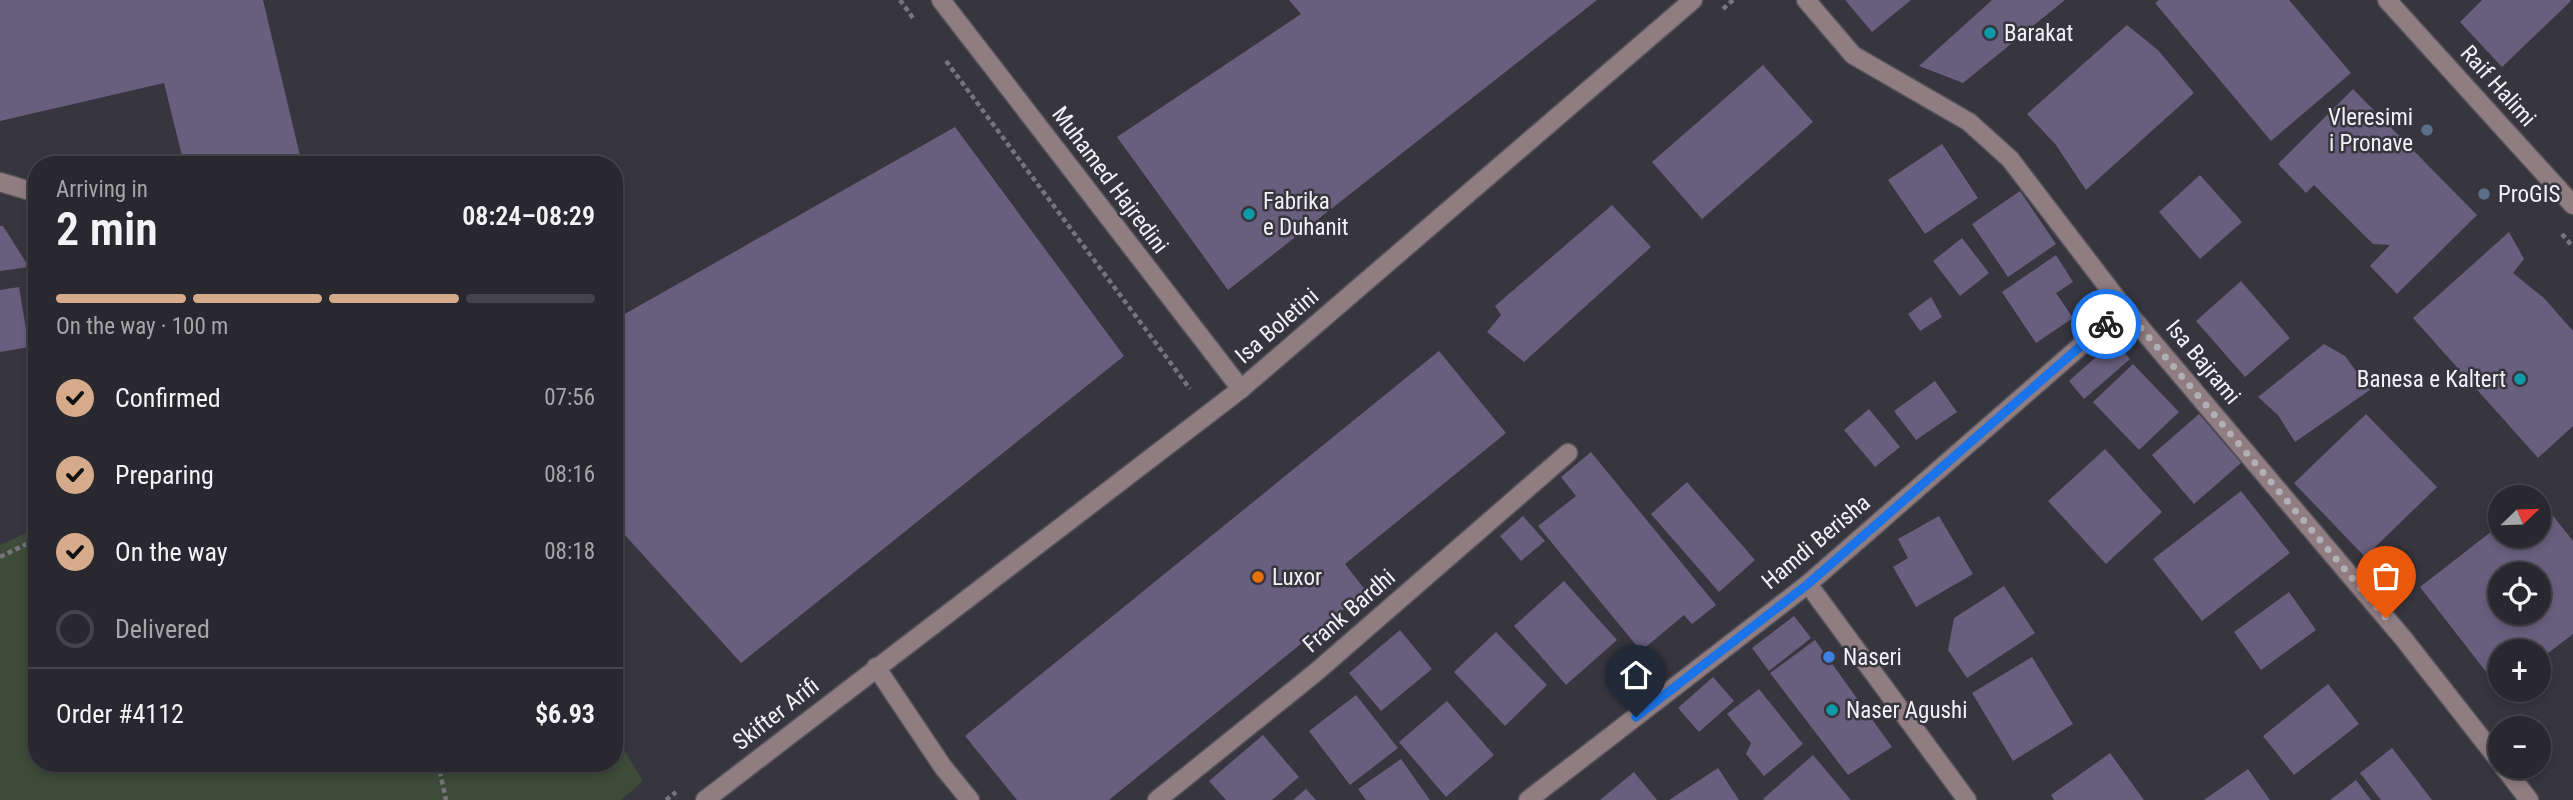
<!DOCTYPE html>
<html lang="en">
<head>
<meta charset="utf-8">
<style>
	body { margin:0; font-family:"Roboto Condensed",sans-serif; background:#313036; color:#f1f3f6; height:100vh; display:flex; flex-direction:column; font-size:26px; white-space:nowrap }
	* { box-sizing:border-box; margin:0 }
	p { font-size:23px; color:#a5a6aa }
	.icon { flex:none; width:38px; height:38px; fill:none; stroke:currentColor; stroke-width:2; stroke-linecap:round; stroke-linejoin:round }
	.map { position:relative; flex:1; overflow:hidden }
	.drawer { position:absolute; left:28px; top:156px; width:595px; height:616px; display:flex; flex-direction:column; background:#29282e; border-radius:28px; box-shadow:0 4px 10px #0003,0 0 0 2px #45444a }
	.drawer>* { flex:none }
	.needle { width:46px; rotate:67deg }
	.buttons { position:absolute; left:2488px; top:485px; display:grid; gap:14px }
	.buttons a { display:grid; place-items:center; width:63px; height:63px; border-radius:50%; background:#29282e; box-shadow:0 4px 10px #0003,0 0 0 2px #45444a; font-size:35px }
	.pin { position:absolute; display:grid; place-items:center; width:60px; height:60px; color:#fff; margin:-72px -30px; border-radius:50% 50% 50% 0; rotate:-45deg; box-shadow:0 0 7px #0007 }
	.pin .icon { rotate:45deg }
	.courier { position:absolute; display:grid; place-items:center; width:70px; height:70px; margin:-35px; border:5px solid #1a73e8; border-radius:50%; background:#fff; color:#222; box-shadow:0 2px 9px #0007 }
	.summary em { font-style:normal; font-weight:600 }
	.summary div { display:flex; flex-direction:column-reverse }
	.summary { display:flex; align-items:center; justify-content:space-between; height:119px; padding:0 28px }
	h1 { font-size:46px; font-weight:600; line-height:52px }
	.bar { display:grid; grid-template-columns:repeat(4,1fr); gap:10px 7px; align-content:center; height:84px; padding:0 28px }
	.bar i { height:9px; border-radius:5px; background:#45444a }
	.bar .current { background:#d6ab8b }
	.bar p { grid-column:span 4 }
	.line { display:flex; align-items:center; gap:18px; padding:0 28px; border-top:2px solid #45444a }
	.line div { flex:1 }
	ol { padding:0 28px; list-style:none }
	li { display:flex; align-items:center; gap:21px; height:77px }
	li p { margin-inline-start:auto }
	li .icon { padding:7px; border-radius:50%; background:#d6ab8b; color:#111; stroke-width:4 }
	li:last-child { color:#a5a6aa }
	li i { width:38px; height:38px; border:4px solid #45444a; border-radius:50% }
	.map>svg:first-child { display:block }
	.green { fill:#3c4c39 }
	.building { fill:#685f7e; fill-rule:evenodd }
	.lines { fill:none; stroke-linecap:round; stroke-linejoin:round }
	.minor-casing { stroke:#55535b; stroke-width:21 }
	.path { stroke:#76747c; stroke-width:4.5; stroke-dasharray:5 3.5; stroke-linecap:butt }
	.minor { stroke:#8f7d81; stroke-width:18 }
	.done { stroke:#b1afb6; stroke-width:7; stroke-dasharray:0 12.6 }
	.route { stroke:#1a73e8; stroke-width:9 }
	.culture-dot { fill:#0f9aa8; stroke:#37353e; stroke-width:2.5 }
	.service-dot { fill:#5c6f8a; stroke:#37353e; stroke-width:2.5 }
	.food-dot { fill:#e8710a; stroke:#37353e; stroke-width:2.5 }
	.shop-dot { fill:#3f7fe0; stroke:#37353e; stroke-width:2.5 }
	.labels { text-anchor:middle; dominant-baseline:central; stroke-width:5; stroke-linejoin:round; paint-order:stroke }
	.poi-label { font-size:23px; fill:#f2f1f6; stroke:#37353e; text-anchor:start }
	.street-label { font-size:23px; fill:#f2f1f6; stroke:#37353e }
</style>
</head>
<body>
<div class="map">
<svg width="2573" height="800" viewBox="0 0 2573 800">
	<rect width="100%" height="100%" fill="#37353e"/>
	<path class="green" d="M37,528v235h577v-29l29,47 -22,19h-621v-255z"/>
	<g class="building">
		<path d="M0,0h263l39,164h-118l-20,-81 -164,38z"/>
		<path d="M1289,0h308l-369,290 -111,-153 184,-123z"/>
		<path d="M1845,0h66l-39,32z"/>
		<path d="M1992,0h73l-102,83 -44,-17z"/>
		<path d="M2159,0h130l62,73 -80,68 -116,-138z"/>
		<path d="M2482,0h88l1,1 -69,66 -42,-45z"/>
		<path d="M2127,25l31,25 36,43 -108,97 -30,-45 -29,-31z"/>
		<path d="M1763,65l50,57 -111,97 -50,-57z"/>
		<path d="M2353,89l124,126 -80,79 -27,-28 20,-21 -17,-1 -59,-59 -8,8 -28,-29z"/>
		<path d="M955,127l169,229 -383,307 -127,-140v-203z"/>
		<path d="M1942,144l36,54 -53,36 -37,-54z"/>
		<path d="M2200,175l42,47 -42,37 -41,-47z"/>
		<path d="M2020,191l36,53 -48,33 -36,-53z"/>
		<path d="M1612,205l39,42 -127,115 -37,-30 14,-17 -6,-9z"/>
		<path d="M0,226h3l26,41 -29,4z"/>
		<path d="M2509,232l15,27 -11,14 31,25 29,33v95l-35,32 -125,-140z"/>
		<path d="M1962,238l27,35 -29,23 -27,-35z"/>
		<path d="M2056,255l17,27 -17,11 17,25 -37,25 -34,-51z"/>
		<path d="M2241,281l49,57 -45,39 -49,-56z"/>
		<path d="M19,287l10,60 -29,5v-62z"/>
		<path d="M1931,297l11,20 -22,14 -12,-17z"/>
		<path d="M2114,341l16,18 -46,40 -15,-18z"/>
		<path d="M2324,344l21,12 25,34 -75,52 -17,-27 -20,-18z"/>
		<path d="M1439,351l67,82 -161,131 21,27 -257,209h-92l-52,-64z"/>
		<path d="M2133,364l46,48 -40,38 -46,-48z"/>
		<path d="M1935,381l22,31 -41,28 -22,-29z"/>
		<path d="M1869,409l31,38 -25,20 -31,-37z"/>
		<path d="M2199,414l42,49 -47,41 -42,-49z"/>
		<path d="M2366,414l71,73 -72,70 -71,-74z"/>
		<path d="M2105,449l57,63 -56,52 -58,-63z"/>
		<path d="M1591,452l125,153 -24,19 -8,-9 -43,36 -103,-125 38,-30 -15,-19z"/>
		<path d="M1687,482l68,78 -36,32 -68,-78z"/>
		<path d="M2241,491l49,62 -88,68 -49,-62z"/>
		<path d="M2539,498l34,43v93l-34,26v-9h-38v40l-81,-104 81,-63v12h38zM2501,574h38v38h-38z"/>
		<path d="M1523,516l22,25 -24,20 -21,-25z"/>
		<path d="M1939,516l34,58 -57,33 -23,-40 15,-9 -10,-19z"/>
		<path d="M1564,581l53,59 -51,45 -52,-59z"/>
		<path d="M2004,586l31,47 -68,45 -19,-28 6,-32z"/>
		<path d="M2289,592l27,38 -55,40 -27,-38z"/>
		<path d="M1794,616l17,22 -42,33 -17,-23z"/>
		<path d="M1400,630l32,39 -51,42 -32,-38z"/>
		<path d="M1496,632l51,53 -42,41 -51,-54z"/>
		<path d="M1815,640l77,107 -44,28 -78,-102z"/>
		<path d="M2032,657l41,67 -60,37 -41,-68z"/>
		<path d="M1713,677l21,24 -35,31 -21,-24z"/>
		<path d="M2328,684l31,40 -65,51 -31,-39z"/>
		<path d="M1759,689l44,55 -39,32 -18,-22 5,-11 -24,-29z"/>
		<path d="M1356,695l42,53 -48,37 -41,-54z"/>
		<path d="M1447,701l47,54 -48,42 -47,-55z"/>
		<path d="M1263,735l36,42 -27,23h-46l-17,-19z"/>
		<path d="M2392,748l40,52h-51l-21,-27z"/>
		<path d="M2110,753l34,47h-90l-3,-5z"/>
		<path d="M1813,755l38,45h-86l-2,-1z"/>
		<path d="M1401,759l29,41h-64l-8,-11z"/>
		<path d="M1718,768l21,32h-70z"/>
		<path d="M2248,769l22,31h-66z"/>
		<path d="M1634,772l23,28h-57z"/>
		<path d="M2356,780l15,20h-41z"/>
		<path d="M1306,789l10,11h-23z"/>
	</g>
	<g class="lines">
		<defs>
			<g id="minor">
				<path d="M941,0l300,389"/>
				<path d="M1806,0l47,55 116,67 41,37 114,149 279,330 98,125"/>
				<path d="M2387,0l186,205"/>
				<path d="M0,182l37,11"/>
				<path d="M1808,584l159,216"/>
				<path d="M876,667l67,100 27,33"/>
				<path d="M2503,766l26,34"/>
				<path d="M705,800l536,-411 452,-389"/>
				<path d="M1157,800l158,-127 253,-220"/>
				<path d="M1528,800l280,-216 316,-276"/>
			</g>
		</defs>
		<use href="#minor" class="minor-casing"/>
		<g class="path">
			<path d="M900,0l13,18"/>
			<path d="M1723,9l10,-9"/>
			<path d="M946,61l244,328"/>
			<path d="M2562,234l11,13"/>
			<path d="M0,557l37,-18"/>
			<path d="M438,763l8,37"/>
			<path d="M666,800l10,-8"/>
		</g>
		<use href="#minor" class="minor"/>
	</g>
	<g class="lines">
		<path class="done" d="M2106,324l18,-16 262,310"/>
		<path class="route" d="M1636,717l172,-133 298,-260"/>
	</g>
	<g class="culture-dot">
		<circle cx="1990" cy="33" r="7"/>
		<circle cx="1249" cy="214" r="7"/>
		<circle cx="2520" cy="379" r="7"/>
		<circle cx="1832" cy="710" r="7"/>
	</g>
	<g class="service-dot">
		<circle cx="2427" cy="130" r="7"/>
		<circle cx="2484" cy="194" r="7"/>
	</g>
	<circle class="food-dot" cx="1258" cy="577" r="7"/>
	<circle class="shop-dot" cx="1829" cy="657" r="7"/>
	<g class="labels">
		<g class="poi-label">
			<text x="2004" y="33">Barakat</text>
			<text x="2413" y="117" text-anchor="end">Vleresimi<tspan x="2413" dy="26">i Pronave</tspan></text>
			<text x="2498" y="194">ProGIS</text>
			<text x="1263" y="201">Fabrika<tspan x="1263" dy="26">e Duhanit</tspan></text>
			<text x="2506" y="379" text-anchor="end">Banesa e Kaltert</text>
			<text x="1272" y="577">Luxor</text>
			<text x="1843" y="657">Naseri</text>
			<text x="1846" y="710">Naser Agushi</text>
		</g>
		<g class="street-label">
			<text transform="translate(2498 86) rotate(48)">Raif Halimi</text>
			<text transform="translate(1110 180) rotate(53)">Muhamed Hajredini</text>
			<text transform="translate(1277 326) rotate(-41)">Isa Boletini</text>
			<text transform="translate(2203 362) rotate(50)">Isa Bajrami</text>
			<text transform="translate(1816 542) rotate(-40)">Hamdi Berisha</text>
			<text transform="translate(1349 611) rotate(-41)">Frank Bardhi</text>
			<text transform="translate(776 714) rotate(-38)">Skifter Arifi</text>
		</g>
	</g>
</svg>
<div class="buttons">
<a><svg class="needle" viewBox="-14 -14 28 28"><path d="M0-13l5 13h-10z" fill="#e53935"/><path d="M0 13l5-13h-10z" fill="#a5a6aa"/></svg></a>
<a><svg class="icon" aria-label="locate" viewBox="0 0 24 24"><circle cx="12" cy="12" r="6"/><path d="M12 2v4M12 18v4M2 12h4M18 12h4"/></svg></a>
<a>+</a>
<a>−</a>
</div>
<div class="pin" style="left:2386px;top:618px;background:#ea580c"><svg class="icon" aria-label="bag" viewBox="0 0 24 24"><path d="M5 8h14l-1 12H6zM9 8a3 3 0 0 1 6 0"/></svg></div>
<div class="pin" style="left:1636px;top:717px;background:#1f2937"><svg class="icon" aria-label="home" viewBox="0 0 24 24"><path d="M3 11l9-7 9 7M6 9v11h12V9"/></svg></div>
<div class="courier" style="left:2106px;top:324px"><svg class="icon" aria-label="bike" viewBox="0 0 24 24"><circle cx="6" cy="16" r="4"/><circle cx="18" cy="16" r="4"/><path d="M6 16l4-8h5l3 8M10 8l3 8H6M13 5h3"/></svg></div>
<section class="drawer">
<div class="summary"><div><h1>2 min</h1><p>Arriving in</p></div><em>08:24–08:29</em></div>
<div class="bar"><i class="current"></i><i class="current"></i><i class="current"></i><i></i><p>On the way · 100 m</p></div>
<ol>
<li><svg class="icon" aria-label="check" viewBox="0 0 24 24"><path d="M5 12l5 5 9-10"/></svg>Confirmed<p>07:56</p></li>
<li><svg class="icon" aria-label="check" viewBox="0 0 24 24"><path d="M5 12l5 5 9-10"/></svg>Preparing<p>08:16</p></li>
<li><svg class="icon" aria-label="check" viewBox="0 0 24 24"><path d="M5 12l5 5 9-10"/></svg>On the way<p>08:18</p></li>
<li><i></i>Delivered</li>
</ol>
<div class="line" style="height:91px"><div>Order #4112</div><b>$6.93</b></div>
</section>
</div>
</body>
</html>
